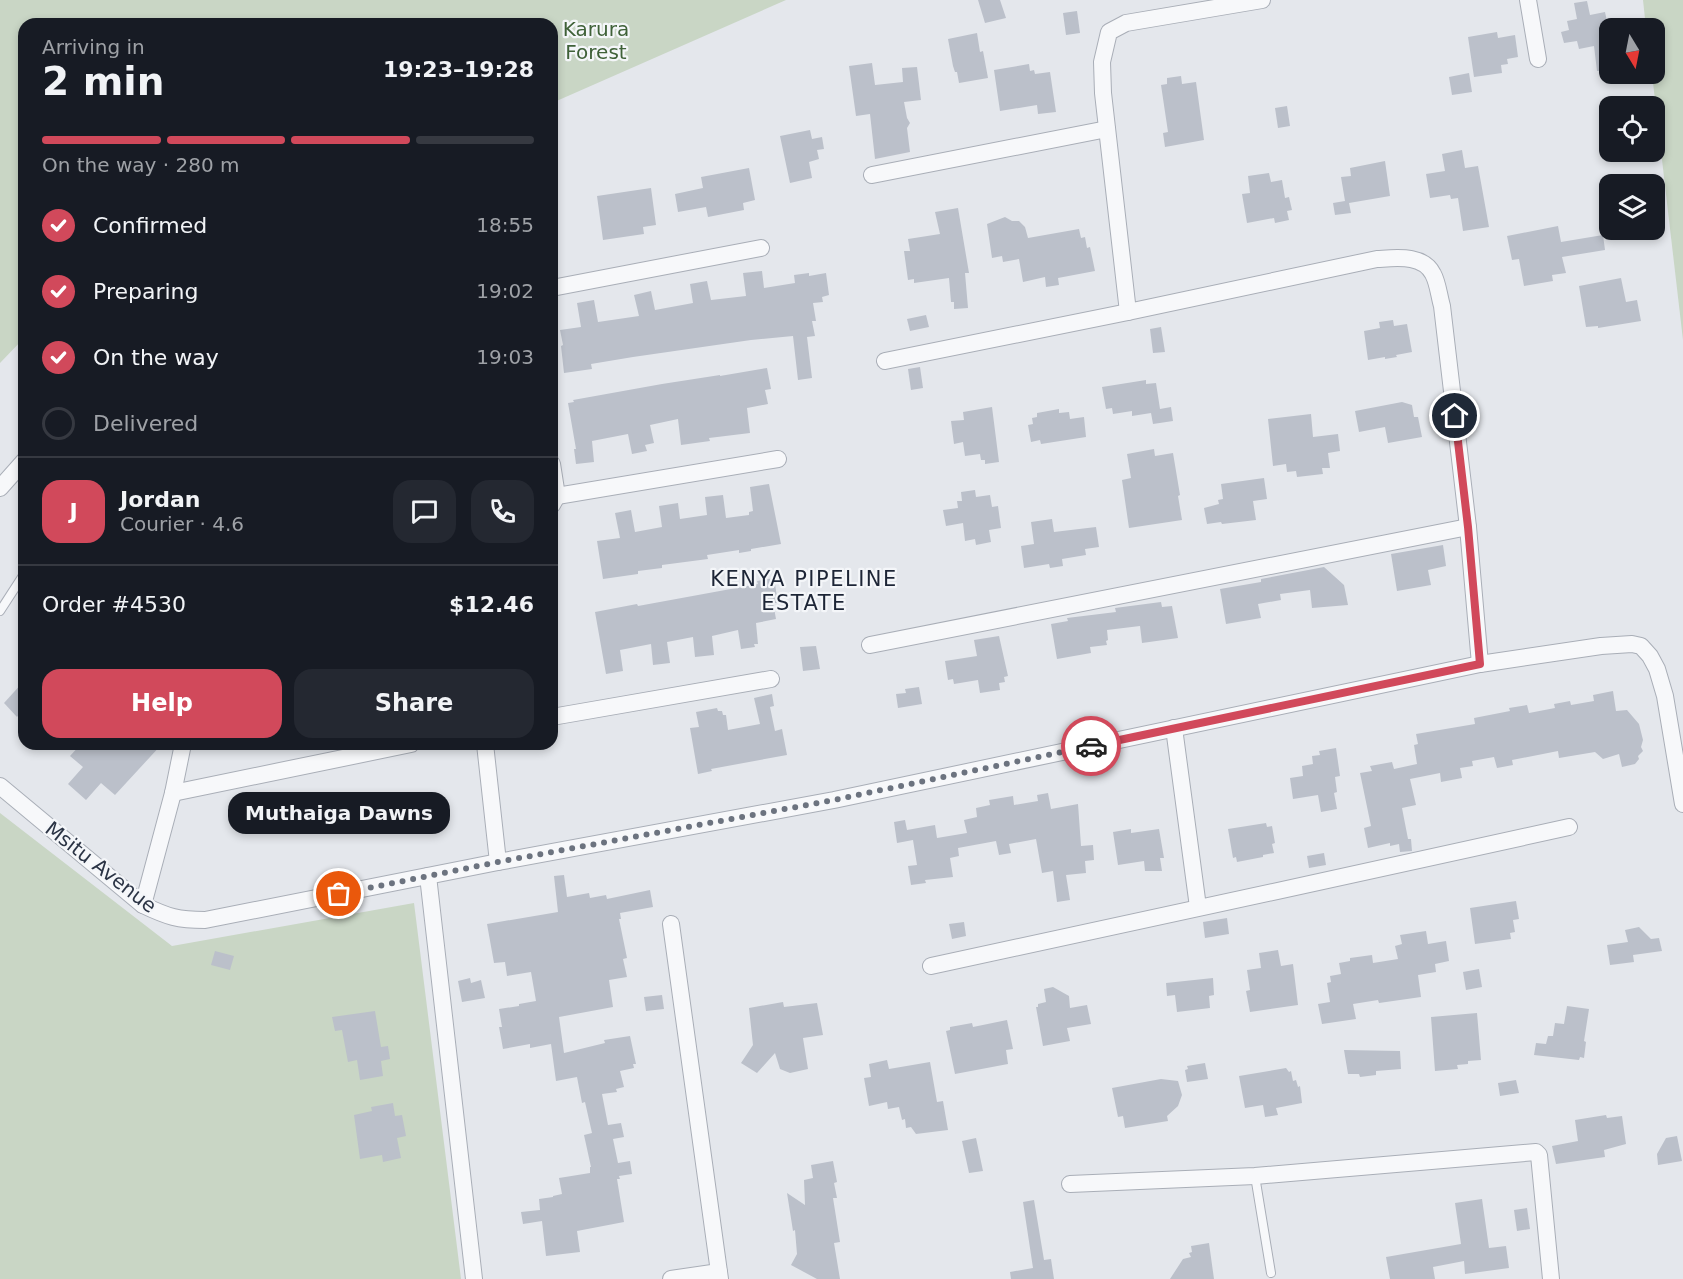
<!DOCTYPE html>
<html lang="en">
<head>
<meta charset="utf-8">
<style>
	body { margin:0; font-family:"DejaVu Sans",sans-serif; background:#242831; color:#f1f3f6; height:100vh; display:flex; flex-direction:column; font-size:22px; white-space:nowrap }
	* { box-sizing:border-box; margin:0 }
	p { font-size:20px; color:#9ea1a6 }
	.icon { flex:none; width:33px; height:33px; fill:none; stroke:currentColor; stroke-width:2; stroke-linecap:round; stroke-linejoin:round }
	.map { position:relative; flex:1; overflow:hidden }
	.panel { position:absolute; left:18px; top:18px; width:540px; height:732px; display:flex; flex-direction:column; background:#171b24; border-radius:18px; box-shadow:0 3px 9px #0003 }
	.panel>* { flex:none }
	.needle { width:39px; rotate:170deg }
	.fabs { position:absolute; left:1599px; top:18px; display:grid; gap:12px }
	.fabs a { display:grid; place-items:center; width:66px; height:66px; border-radius:12px; background:#171b24; box-shadow:0 3px 9px #0003; font-size:30px }
	.pin { position:absolute; display:grid; place-items:center; width:51px; height:51px; color:#fff; margin:-26px; border:3px solid #fff; border-radius:50%; box-shadow:0 2px 6px #0007 }
	.courier { position:absolute; display:grid; place-items:center; width:60px; height:60px; margin:-30px; border:4px solid #d1495b; border-radius:50%; background:#fff; color:#222; box-shadow:0 2px 8px #0007 }
	.bubble { position:absolute; height:42px; border-radius:18px; background:#171b24; box-shadow:0 3px 9px #0003; font-size:20px; font-weight:600; line-height:42px; text-align:center }
	.summary em { font-style:normal; font-weight:600 }
	.summary div { display:flex; flex-direction:column-reverse }
	.summary { display:flex; align-items:center; justify-content:space-between; height:102px; padding:0 24px }
	h1 { font-size:39px; font-weight:600; line-height:45px }
	.bar { display:grid; grid-template-columns:repeat(4,1fr); gap:9px 6px; align-content:center; height:72px; padding:0 24px }
	.bar i { height:8px; border-radius:4px; background:#363941 }
	.bar .active { background:#d1495b }
	.bar p { grid-column:span 4 }
	.line { display:flex; align-items:center; gap:15px; padding:0 24px; border-top:2px solid #363941 }
	.line div { flex:1 }
	.round { display:grid; place-items:center; flex:none; width:63px; height:63px; border-radius:18px; background:#242831 }
	ol { padding:0 24px; list-style:none }
	li { display:flex; align-items:center; gap:18px; height:66px }
	li p { margin-inline-start:auto }
	li .icon { padding:6px; border-radius:50%; background:#d1495b; color:#fff; stroke-width:4 }
	li:last-child { color:#9ea1a6 }
	li i { width:33px; height:33px; border:3px solid #363941; border-radius:50% }
	.action { display:flex; gap:12px; margin-top:auto; padding:12px 24px }
	.action a { flex:1; height:69px; border-radius:18px; background:#d1495b; color:#fff; font-size:24px; font-weight:600; line-height:69px; text-align:center }
	.action a+a { background:#242831; color:#f1f3f6 }
	.map>svg:first-child { display:block }
	.green { fill:#c9d6c5 }
	.building { fill:#bbc0ca }
	.lines { fill:none; stroke-linecap:round; stroke-linejoin:round }
	.service-casing { stroke:#a9aeb7; stroke-width:10 }
	.minor-casing { stroke:#a9aeb7; stroke-width:18 }
	.service { stroke:#f7f8fa; stroke-width:8 }
	.minor { stroke:#f7f8fa; stroke-width:16 }
	.done { stroke:#6c737f; stroke-width:6; stroke-dasharray:0 10.8 }
	.route { stroke:#d1495b; stroke-width:8 }
	.labels { text-anchor:middle; dominant-baseline:central; stroke-width:4.5; stroke-linejoin:round; paint-order:stroke }
	.park-label { font-size:20px; fill:#3f6138; stroke:#f4f6f9 }
	.street-label { font-size:20px; fill:#2b3445; stroke:#f4f6f9 }
	.neighbourhood-label { font-size:21px; letter-spacing:1.5px; fill:#1d2536; stroke:#f4f6f9 }
</style>
</head>
<body>
<div class="map">
<svg width="1683" height="1279" viewBox="0 0 1683 1279">
	<rect width="100%" height="100%" fill="#e4e7ec"/>
	<g class="green">
		<path d="M0,0h786l-234,103v-79h-528v314l-24,25z"/>
		<path d="M1643,0h40v340l-31,-266h2v-46h-8z"/>
		<path d="M0,813l172,133 242,-43 47,376h-461z"/>
	</g>
	<g class="building">
		<path d="M978,0h22l6,18 -21,5z"/>
		<path d="M1587,1l3,14 15,-3 5,23v35l-13,1 -3,-25 -15,3 -2,-8 -13,2 -3,-11 8,-2 -2,-9 10,-2 -3,-16z"/>
		<path d="M1077,11l3,22 -14,2 -3,-22z"/>
		<path d="M1497,32l1,6 17,-3 3,22 -11,2 1,5 -7,1 1,8 -28,4 -6,-40z"/>
		<path d="M977,33l3,19 3,-1 5,27 -29,5 -2,-11h-2l-2,-6 -5,-27z"/>
		<path d="M872,63l3,22 28,-3 -1,-14 15,-1 4,33 -17,2 3,16 3,5 -3,5 3,24 -35,7 -5,-45 -14,2 -7,-50z"/>
		<path d="M1029,64l1,7 4,-1 1,4 15,-2 6,40 -18,2 -1,-9 -37,6 -6,-41z"/>
		<path d="M1469,73l3,19 -20,3 -3,-18z"/>
		<path d="M1181,76l1,8 14,-2 8,58 -39,7 -2,-14 5,-1 -7,-47 6,-1v-6z"/>
		<path d="M1287,106l3,20 -12,2 -3,-20z"/>
		<path d="M810,130l2,9 10,-2 2,12 -7,1 2,9 -10,3 3,16 -22,5 -10,-47z"/>
		<path d="M1462,150l3,18 13,-2 11,61 -26,4 -5,-33 -7,1 -1,-4 -20,3 -4,-24 19,-3 -3,-17z"/>
		<path d="M1385,161l5,35 -41,7 2,10 -16,2 -2,-12 12,-2 -4,-24 10,-1 -1,-8z"/>
		<path d="M749,168l6,32 -12,3 1,7 -36,7 -2,-10 -28,5 -3,-18 28,-6 -2,-11z"/>
		<path d="M1269,173l2,9 11,-2 3,18 4,-1 3,13 -5,1 2,9 -14,3 -1,-5 -27,5 -5,-29 8,-1 -2,-17z"/>
		<path d="M651,188l5,37 -13,2 1,7 -41,6 -6,-44z"/>
		<path d="M958,208l11,65h-4l3,35 -14,1v-7h-3l-2,-24 -35,5v-4l-6,1 -4,-29h6l-2,-12 32,-5 -5,-22z"/>
		<path d="M1005,217l7,4h7l6,6 3,11 51,-9 2,9 4,-1 2,11 3,-1 5,24 -37,7 1,7 -13,2 -1,-10 -22,5 -4,-23 -16,3 -1,-6 -10,2 -5,-34z"/>
		<path d="M1558,226l3,16 42,-7 2,15 -43,7 4,16 -14,2 1,6 -29,5 -5,-27 -7,1 -5,-24z"/>
		<path d="M762,271l2,17 31,-5 -1,-8 15,-2v3l17,-3 3,22 -7,2 1,5 -10,1 3,18h-4l3,15 -8,1 5,41 -14,2 -5,-44 -42,4 -118,17 -42,7 1,5 -28,4 -3,-27 2,-1 -3,-15 21,-3 -4,-24 17,-3 4,22 41,-6 -5,-21 17,-4 4,19 38,-7 -3,-19 17,-3 4,19 35,-4 -3,-23z"/>
		<path d="M1621,278l5,24 11,-2 4,21 -43,7v-2l-12,1 -7,-41z"/>
		<path d="M926,315l3,12 -19,4 -3,-12z"/>
		<path d="M1393,320l1,6 13,-2 5,28 -16,3 1,2 -12,2v-2l-17,3 -4,-29 16,-3 -1,-6z"/>
		<path d="M1161,327l4,25 -12,1 -3,-24z"/>
		<path d="M920,367l3,21 -12,2 -3,-21z"/>
		<path d="M767,368l4,21 -6,1 3,14 -21,4 3,25 -41,5 1,3 -29,4 -3,-26 -28,6 4,18 -9,2 2,6 -15,3 -4,-20 -36,7 2,21 -18,2 -2,-15h2l-8,-46 6,-1 -1,-2 89,-16 58,-9v1z"/>
		<path d="M1146,380v4l10,-1 4,26 11,-2 2,14 -20,3 -2,-11 -19,3v-5l-19,3 -1,-6 -6,1 -4,-22z"/>
		<path d="M1402,402l10,3 2,12h4l4,20 -34,6 -3,-16 -26,5 -4,-21z"/>
		<path d="M992,407l7,55 -14,2v-4h-4l-1,-6 -15,2 -2,-14 -9,2 -3,-23 13,-1 -1,-8z"/>
		<path d="M1059,409v4l10,-1 1,7 14,-2 2,20 -45,7 -1,-4 -9,2 -3,-17 5,-1 -1,-6 5,-1v-4z"/>
		<path d="M1311,414l2,23 25,-3 2,17 -12,2 2,15h-8l1,6 -26,3 -1,-6 -9,1 -1,-8 -13,2 -5,-47z"/>
		<path d="M1154,449l1,7 18,-3 7,42 -2,1 4,24 -53,8 -7,-48 9,-2 -4,-24z"/>
		<path d="M1264,478l3,21 -14,2 3,19 -34,4 -1,-2 -14,2 -3,-16 15,-4 -1,-4 5,-1 -2,-15z"/>
		<path d="M769,484l12,60 -30,5v2l-12,2v-3l-32,5 1,4 -46,6v3l-24,3v3l-35,5 -6,-38 23,-3 -5,-25 16,-3 4,22 27,-5 -3,-21 19,-3 2,16 27,-4 -2,-18 18,-2 3,23 23,-3v-3l4,-1 -3,-24z"/>
		<path d="M975,490l1,7 14,-2 2,12 6,-1 3,22 -12,2 2,12 -15,3 -1,-6 -10,2 -2,-18 -17,3 -3,-16 15,-2 -1,-7h5l-1,-9z"/>
		<path d="M1052,519l2,13 42,-5 3,20 -14,2 1,6 -24,4 1,7 -13,2 -1,-4 -25,4 -3,-22 13,-2 -3,-22z"/>
		<path d="M1443,545l3,21 -18,4 3,15 -34,6 -6,-37z"/>
		<path d="M1324,567l20,18 4,20 -36,3 -2,-18 -30,4 1,6 -23,4 3,14 -35,6 -6,-35 41,-7v-3z"/>
		<path d="M774,578l4,25h-5l3,16 -20,4 2,21h-4l1,3 -14,2 -3,-19 -26,6 2,19 -19,2 -2,-20 -26,5 3,21 -17,2 -2,-21 -31,6 3,21 -17,3 -11,-62 42,-8 1,2 120,-22 -1,-3z"/>
		<path d="M1161,602l1,5 10,-1 6,32 -36,5 -2,-17 -33,4 1,10 -2,1 1,4 -17,2 1,6 -34,6 -6,-35 17,-3 -1,-3 49,-6 -1,-4z"/>
		<path d="M999,636l9,40 -4,1 1,5 -6,1 1,7 -20,3 -2,-13 -24,4 -1,-5 -5,1 -3,-19 32,-5 -3,-16z"/>
		<path d="M816,646l4,23 -17,2 -3,-24z"/>
		<path d="M24,681v27l-7,9 -13,-14z"/>
		<path d="M919,687l3,17 -24,4 -2,-14 10,-1 -1,-4z"/>
		<path d="M1613,691l3,20 11,-1 12,14 4,16 -2,7 2,4 -5,5 1,3 -4,5 -13,3 -3,-13 -16,5 -8,-7 -36,6 -1,-7 -46,9 1,5 -16,3 -3,-11 -22,4 1,5 -13,2 2,10 -21,4 -1,-9 -30,6 6,26 -14,3 6,31h3l1,12 -12,1 -1,-8 -9,2v-3l-22,5 -4,-20 7,-2 -11,-53 12,-2 -2,-5 22,-4 2,7 23,-5 -3,-19 4,-1 -2,-10 59,-10 -1,-6 36,-7 -1,-3 18,-3 2,8 26,-5 -1,-4 16,-3 1,4 23,-4 -1,-6z"/>
		<path d="M772,694l2,12 -4,1 5,24 7,-2 5,26 -76,14 1,2 -14,3 -8,-46 9,-1 -3,-15 21,-4 1,3h4l1,4h3l2,15 32,-6 -6,-26z"/>
		<path d="M81,744h81l-47,51 -14,-12 -15,17 -18,-16 15,-17 -13,-11z"/>
		<path d="M1336,748l4,28 -5,1 2,15 -3,1 3,16 -16,3 -3,-17 -25,4 -3,-21 13,-2 -1,-10 11,-2 -1,-8 8,-1 -1,-4z"/>
		<path d="M1048,793l3,16 27,-5 3,42 12,-1 1,15 -9,1 1,12 -20,2 4,25 -13,2 -4,-31 -11,2 -6,-34 -27,5 2,9 -12,2 -3,-14 -38,7 1,8 -9,2 3,19 -28,3 1,3 -15,2 -3,-19 9,-1 -4,-25 -16,3 -3,-21 11,-2 2,10 28,-5 2,13 30,-5 -3,-13 13,-3 -1,-9 14,-3 -1,-5 24,-4 1,9 24,-4 -1,-6z"/>
		<path d="M1266,823l1,4 5,-1 3,17 -3,1 2,9 -11,2v2l-26,5 -1,-5 -3,1 -5,-29z"/>
		<path d="M1131,829v4l28,-4 5,29h-4l2,13h-17l-1,-10 -26,4 -5,-33z"/>
		<path d="M1324,853l2,12 -17,3 -2,-12z"/>
		<path d="M564,875l3,22 22,-4 1,5 16,-3 1,4 43,-9 3,17 -33,6 1,6h-2l8,39 -4,1 4,18 -18,3 4,27 -54,10 5,36 41,-10 -1,-3 26,-4 6,28h-3l1,4 -14,3 4,16 -8,2 1,3 -15,2 6,31 13,-2 3,14 -11,2 5,24 12,-2 2,13 -13,2 1,3h-3l7,43 -47,9 3,21 -34,4 -4,-35 -19,3 -2,-12 19,-2 -1,-11 14,-2v-1l9,-2 -3,-16 31,-5v-6h1l-7,-32 8,-2 -7,-31 -3,1 -5,-26 -21,4 -5,-37 -21,4v-4l-27,5 -4,-22h3l-3,-18 20,-3v-2l17,-3 -5,-29 -24,4 -2,-14 -11,1 -7,-39 71,-12 -4,-36z"/>
		<path d="M1516,901l3,18 -6,1 2,12 -5,1 1,6 -36,5 -5,-36z"/>
		<path d="M1227,918l2,16 -24,4 -2,-16z"/>
		<path d="M964,922l2,14 -14,3 -3,-15z"/>
		<path d="M1639,927l12,12 8,-1 3,13 -29,4 1,7 -24,3 -3,-20 21,-3 -3,-12z"/>
		<path d="M1426,931l2,13 18,-3 3,20 -14,3 1,8 -18,3 3,22 -42,6 -1,-3 -25,4 3,15 -34,5 -4,-20 12,-2 -3,-19 4,-1 -1,-6 11,-2 -2,-11 11,-2v-3l22,-3 1,8 25,-4 -3,-13 7,-2 -2,-9z"/>
		<path d="M1278,950l3,16 12,-2 5,41 -48,7 -4,-21 4,-1 -3,-20 14,-2 -2,-15z"/>
		<path d="M215,951l19,5 -4,14 -19,-5z"/>
		<path d="M1479,969l3,18 -16,3 -3,-18z"/>
		<path d="M470,978l1,5 10,-3 4,18 -23,4 -4,-21z"/>
		<path d="M1213,978l1,17 -5,1 1,12 -33,4 -2,-17 -8,1 -1,-13z"/>
		<path d="M1053,987l16,9 1,12 17,-3 4,19 -24,4 3,13 -27,5 -7,-39h2v-3l8,-2 -2,-13z"/>
		<path d="M662,995l2,14 -18,2 -2,-14z"/>
		<path d="M783,1002l1,5 33,-4 6,32 -20,3 5,31 -18,4 -10,-4 -5,-16 -18,20 -16,-10 12,-18 -4,-37z"/>
		<path d="M1567,1006l22,3 -5,32 2,1 -2,16 -4,-1 -1,3 -45,-5 2,-12 10,1 2,-8h5l2,-13 9,1z"/>
		<path d="M375,1011l6,36 7,-1 2,13 -9,2 2,15 -23,4 -3,-20 -9,2 -6,-32 -7,1 -3,-14z"/>
		<path d="M1477,1013l4,47 -13,1v3l-11,1 1,4 -23,2 -4,-54z"/>
		<path d="M1007,1020l6,29 -7,1 2,14 -53,10 -9,-43 4,-1v-3l22,-4 1,4z"/>
		<path d="M1344,1050l56,1 1,18 -25,2v4l-16,2 -1,-3h-11z"/>
		<path d="M887,1060l2,9 41,-7 7,40 6,-1 5,29 -32,4 -5,-7 -5,1 -1,-9 -3,1 -3,-13 -11,2 -1,-7 -18,4 -5,-28 7,-1 -2,-13z"/>
		<path d="M1205,1063l3,16 -21,3 -2,-12 3,-1 -1,-3z"/>
		<path d="M1286,1068l3,4 2,-1 2,10 3,-1 2,7 2,-1 2,17 -26,5 2,7 -13,2 -2,-12 -18,3 -6,-32z"/>
		<path d="M1161,1079l17,2 4,14 -4,11 -11,10 1,5 -43,7 -2,-12 -5,1 -6,-29z"/>
		<path d="M1516,1080l3,13 -19,3 -2,-13z"/>
		<path d="M393,1103l2,13 7,-1 4,21 -9,2 4,20 -18,4 -1,-7 -22,4 -6,-44 18,-4 -1,-4z"/>
		<path d="M1606,1115l1,3 15,-2 4,28 -22,6 1,7 -49,7 -4,-18 26,-5 -3,-21z"/>
		<path d="M1677,1136l5,25 -24,4 -1,-11 9,-16z"/>
		<path d="M976,1138l7,33 -14,2 -7,-32z"/>
		<path d="M833,1161l4,21 -3,1 3,15h-4l7,44 -6,1 6,36h-23l-26,-14 6,-11 -2,-24 -2,1 -6,-38 18,12 -1,-25 9,-2 -2,-13z"/>
		<path d="M1482,1199l7,49 17,-2 3,22 -44,6 -1,-13 -31,6 2,12h-45l-4,-22 75,-13 -6,-41z"/>
		<path d="M1034,1200l10,60 7,-1 3,20h-43l-1,-7 23,-4 -10,-66z"/>
		<path d="M1527,1208l3,21 -13,2 -3,-21z"/>
		<path d="M1209,1243l5,36h-44l13,-20 8,-2 -2,-4 3,-1 -1,-6z"/>
	</g>
	<g class="lines">
		<defs>
			<g id="service">
				<path d="M0,611l24,-37"/>
				<path d="M1255,1176l16,97"/>
			</g>
			<g id="minor">
				<path d="M1528,0l10,59"/>
				<path d="M872,175l235,-46"/>
				<path d="M552,288l209,-40"/>
				<path d="M1128,312l-25,-219 -1,-31 7,-30 17,-9 136,-23"/>
				<path d="M885,361l243,-49 249,-53c19,-1 46,-5 56,15 5,9 6,22 9,32l26,221 12,137"/>
				<path d="M552,464l5,32 -5,9"/>
				<path d="M0,488l24,-27"/>
				<path d="M557,496l221,-37"/>
				<path d="M870,645l598,-118"/>
				<path d="M552,717l219,-38"/>
				<path d="M1174,728l24,179"/>
				<path d="M485,744l13,118"/>
				<path d="M0,786l143,119c25,12 35,15 62,15l293,-58 336,-62 646,-136 121,-18 31,-2 9,2 9,10 7,13 8,27 18,108"/>
				<path d="M173,793l238,-49"/>
				<path d="M428,876l46,403"/>
				<path d="M143,905l30,-112 10,-49"/>
				<path d="M671,924l48,348"/>
				<path d="M931,966c212,-47 426,-91 638,-139"/>
				<path d="M1070,1184l185,-8 281,-24 3,3 12,124"/>
				<path d="M671,1279l48,-7 1,7"/>
			</g>
		</defs>
		<use href="#service" class="service-casing"/>
		<use href="#minor" class="minor-casing"/>
		<use href="#service" class="service"/>
		<use href="#minor" class="minor"/>
	</g>
	<g class="lines">
		<path class="done" d="M339,894l159,-32 336,-62 257,-54"/>
		<path class="route" d="M1091,746l389,-82 -12,-137 -13,-111"/>
	</g>
	<g class="labels">
		<g class="park-label">
			<text x="596" y="29">Karura<tspan x="596" dy="23">Forest</tspan></text>
		</g>
		<g class="street-label">
			<text transform="translate(101 867) rotate(38)">Msitu Avenue</text>
		</g>
		<g class="neighbourhood-label">
			<text x="804" y="579">KENYA PIPELINE<tspan x="804" dy="24">ESTATE</tspan></text>
		</g>
	</g>
</svg>
<div class="fabs">
<a><svg class="needle" viewBox="-14 -14 28 28"><path d="M0-13l5 13h-10z" fill="#e53935"/><path d="M0 13l5-13h-10z" fill="#9ea1a6"/></svg></a>
<a><svg class="icon" aria-label="locate" viewBox="0 0 24 24"><circle cx="12" cy="12" r="6"/><path d="M12 2v4M12 18v4M2 12h4M18 12h4"/></svg></a>
<a><svg class="icon" aria-label="layers" viewBox="0 0 24 24"><path d="M12 4l9 5-9 5-9-5zM3 14l9 5 9-5"/></svg></a>
</div>
<div class="pin" style="left:339px;top:894px;background:#ea580c"><svg class="icon" aria-label="bag" viewBox="0 0 24 24"><path d="M5 8h14l-1 12H6zM9 8a3 3 0 0 1 6 0"/></svg></div>
<div class="pin" style="left:1455px;top:416px;background:#1f2937"><svg class="icon" aria-label="home" viewBox="0 0 24 24"><path d="M3 11l9-7 9 7M6 9v11h12V9"/></svg></div>
<div class="courier" style="left:1091px;top:746px"><svg class="icon" aria-label="car" viewBox="0 0 24 24"><path d="M5 17H2v-5l4-1 3-4h7l3 4 3 1v5h-3M9 17h6M6 11h13"/><circle cx="7" cy="17" r="2"/><circle cx="17" cy="17" r="2"/></svg></div>
<div class="bubble" style="left:228px;top:792px;width:222px">Muthaiga Dawns</div>
<section class="panel">
<div class="summary"><div><h1>2 min</h1><p>Arriving in</p></div><em>19:23–19:28</em></div>
<div class="bar"><i class="active"></i><i class="active"></i><i class="active"></i><i></i><p>On the way · 280 m</p></div>
<ol>
<li><svg class="icon" aria-label="check" viewBox="0 0 24 24"><path d="M5 12l5 5 9-10"/></svg>Confirmed<p>18:55</p></li>
<li><svg class="icon" aria-label="check" viewBox="0 0 24 24"><path d="M5 12l5 5 9-10"/></svg>Preparing<p>19:02</p></li>
<li><svg class="icon" aria-label="check" viewBox="0 0 24 24"><path d="M5 12l5 5 9-10"/></svg>On the way<p>19:03</p></li>
<li><i></i>Delivered</li>
</ol>
<div class="line" style="height:108px"><b class="round" style="background:#d1495b;color:#fff">J</b><div><b>Jordan</b><p>Courier · 4.6</p></div><a class="round"><svg class="icon" aria-label="chat" viewBox="0 0 24 24"><path d="M4 5h16v11H9l-5 4z"/></svg></a><a class="round"><svg class="icon" aria-label="phone" viewBox="0 0 24 24"><path d="M5 4h4l2 5-3 2q2 4 5 5l2-3 5 2v4C11 20 4 13 5 4z"/></svg></a></div>
<div class="line" style="height:78px"><div>Order #4530</div><b>$12.46</b></div>
<div class="action"><a>Help</a><a>Share</a></div>
</section>
</div>
</body>
</html>
